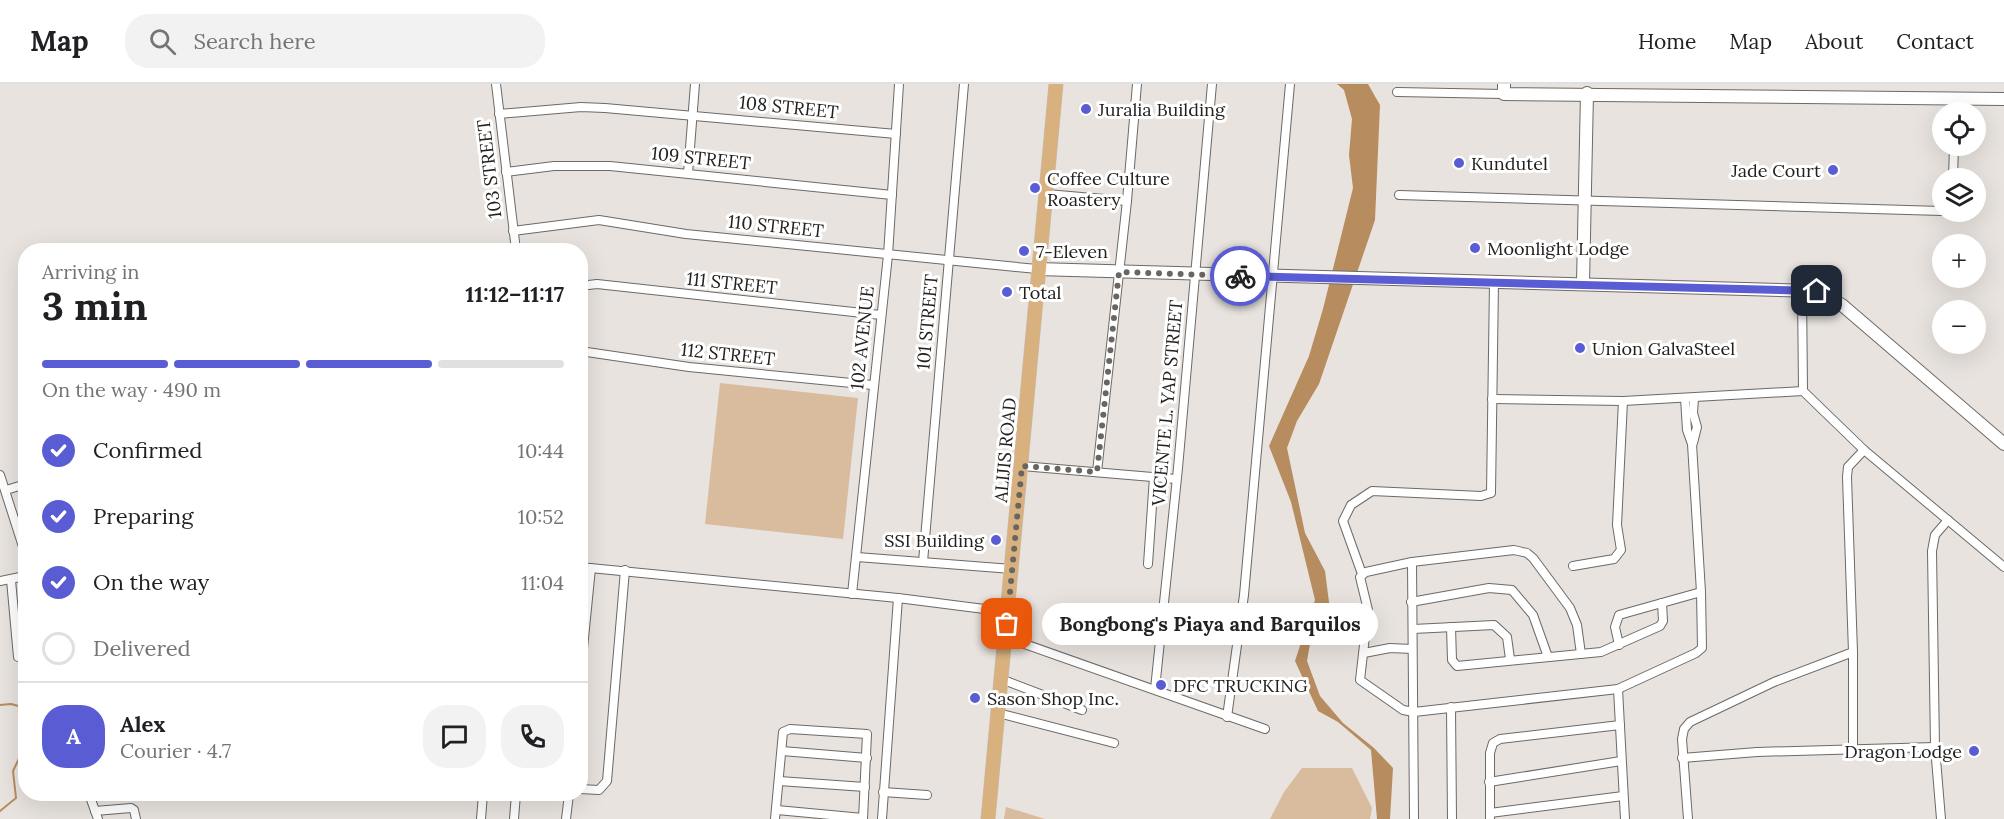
<!DOCTYPE html>
<html lang="en">
<head>
<meta charset="utf-8">
<style>
	body { margin:0; font-family:Lora,serif; background:#f2f2f2; color:#202124; height:100vh; display:flex; flex-direction:column; font-size:22px; white-space:nowrap }
	* { box-sizing:border-box; margin:0 }
	p { font-size:20px; color:#757577 }
	.icon { flex:none; width:33px; height:33px; fill:none; stroke:currentColor; stroke-width:2; stroke-linecap:round; stroke-linejoin:round }
	.map { position:relative; flex:1; overflow:hidden }
	.drawer { position:absolute; left:18px; top:159px; width:570px; height:558px; display:flex; flex-direction:column; background:#fff; border-radius:24px; box-shadow:0 6px 24px #0002 }
	.drawer>* { flex:none }
	.fabs { position:absolute; left:1932px; top:18px; display:grid; gap:12px }
	.fabs a { display:grid; place-items:center; width:54px; height:54px; border-radius:50%; background:#fff; box-shadow:0 6px 24px #0002; font-size:30px }
	.pin { position:absolute; display:grid; place-items:center; width:51px; height:51px; color:#fff; margin:-26px; border-radius:12px; box-shadow:0 3px 9px #0006 }
	.courier { position:absolute; display:grid; place-items:center; width:60px; height:60px; margin:-30px; border:4px solid #5a5cd4; border-radius:50%; background:#fff; color:#222; box-shadow:0 2px 8px #0007 }
	.bubble { position:absolute; height:42px; border-radius:21px; background:#fff; box-shadow:0 6px 24px #0002; font-size:20px; font-weight:800; line-height:42px; text-align:center }
	.head em { font-style:normal; font-weight:800 }
	.head div { display:flex; flex-direction:column-reverse }
	.head { display:flex; align-items:center; justify-content:space-between; height:102px; padding:0 24px }
	h1 { font-size:39px; font-weight:800; line-height:45px }
	.bar { display:grid; grid-template-columns:repeat(4,1fr); gap:9px 6px; align-content:center; height:72px; padding:0 24px }
	.bar i { height:8px; border-radius:4px; background:#e0e0e0 }
	.bar .on { background:#5a5cd4 }
	.bar p { grid-column:span 4 }
	.line { display:flex; align-items:center; gap:15px; padding:0 24px; border-top:2px solid #e0e0e0 }
	.line div { flex:1 }
	.round { display:grid; place-items:center; flex:none; width:63px; height:63px; border-radius:24px; background:#f2f2f2 }
	ol { padding:0 24px; list-style:none }
	li { display:flex; align-items:center; gap:18px; height:66px }
	li p { margin-inline-start:auto }
	li .icon { padding:6px; border-radius:50%; background:#5a5cd4; color:#fff; stroke-width:4 }
	li:last-child { color:#757577 }
	li i { width:33px; height:33px; border:3px solid #e0e0e0; border-radius:50% }
	header { display:flex; align-items:center; gap:36px; box-sizing:border-box; height:84px; padding:0 30px; background:#fff; border-bottom:2px solid #e0e0e0 }
	header strong { font-size:28px }
	nav { display:flex; gap:33px; margin-inline-start:auto; font-size:21px }
	.search { width:420px; height:54px; background:#f2f2f2; display:flex; align-items:center; gap:15px; box-sizing:border-box; padding:0 21px; border-radius:24px; color:#757577; font-size:22px }
	.map>svg:first-child { display:block }
	.green { fill:#d9bb9d }
	.water { fill:#b78c5f }
	.lines { fill:none; stroke-linecap:round; stroke-linejoin:round }
	.stream { stroke:#b78c5f; stroke-width:2 }
	.street-casing { stroke:#6d6965; stroke-width:10 }
	.secondary-casing { stroke:#6d6965; stroke-width:14 }
	.primary-casing { stroke:#c1c1c0; stroke-width:15 }
	.street { stroke:#fff; stroke-width:8 }
	.secondary { stroke:#fff; stroke-width:12 }
	.primary { stroke:#d9b17e; stroke-width:14 }
	.done { stroke:#686562; stroke-width:6; stroke-dasharray:0 10.8 }
	.route { stroke:#5a5cd4; stroke-width:8 }
	.poi-dot { fill:#5a5cd4; stroke:#fff; stroke-width:2 }
	.labels { text-anchor:middle; dominant-baseline:central; stroke-width:6; stroke-linejoin:round; paint-order:stroke }
	.street-label { font-size:18px; fill:#23211f; stroke:#fff }
	.poi-label { font-size:18px; fill:#23211f; stroke:#fff; text-anchor:start }
</style>
</head>
<body>
<header>
<strong>Map</strong>
<div class="search"><svg class="icon" aria-label="search" viewBox="0 0 24 24"><circle cx="10" cy="10" r="6"/><path d="M15 15l6 6"/></svg>Search here</div>
<nav><a>Home</a><a>Map</a><a>About</a><a>Contact</a></nav>
</header>
<div class="map">
<svg width="2004" height="735" viewBox="0 0 2004 735">
	<rect width="100%" height="100%" fill="#e8e3de"/>
	<g class="green">
		<path d="M720,299l138,15 -15,141 -138,-15z"/>
		<path d="M1302,684h50l20,40 -2,11h-100l14,-27z"/>
		<path d="M1006,723l39,12h-41z"/>
	</g>
	<path class="water" d="M1337,0h31l12,21 -5,115 -56,164 -22,37 -10,27 18,85 20,38 5,39 -20,34 -3,17 13,35 23,27 31,25 19,20 -3,51h-13l-6,-69 -33,-28 -20,-11 -23,-50 20,-61 -24,-98 -22,-56 40,-90 14,-47 30,-121 -4,-33 3,-36 -8,-29z"/>
	<g class="lines">
		<g class="stream">
			<path d="M0,621l11,-1 15,4"/>
			<path d="M0,727l16,-13 -3,-27 13,-27"/>
		</g>
		<defs>
			<g id="street">
				<path d="M496,0l20,166"/>
				<path d="M1397,8l107,2"/>
				<path d="M1955,28l1,-13"/>
				<path d="M499,30l82,-7 24,1 291,26"/>
				<path d="M506,88l48,-6h56l282,29"/>
				<path d="M688,89l7,-89"/>
				<path d="M1953,94l1,-32"/>
				<path d="M1047,110l80,7"/>
				<path d="M1399,111l543,16"/>
				<path d="M513,147l86,-11 87,14 351,35"/>
				<path d="M580,202l17,-2 284,31"/>
				<path d="M1802,205l1,102 61,59 140,117"/>
				<path d="M580,267l109,16 183,18"/>
				<path d="M1492,315l131,2 180,-10"/>
				<path d="M1693,359l4,-16 -4,-14 1,-15"/>
				<path d="M1022,382l154,13"/>
				<path d="M1097,388l30,-271 10,-117"/>
				<path d="M0,391l26,81"/>
				<path d="M6,406l20,-6"/>
				<path d="M857,473l155,12"/>
				<path d="M923,478l41,-478"/>
				<path d="M1412,478l2,257"/>
				<path d="M1148,480l6,-87"/>
				<path d="M1573,482l41,-7 7,-9 -4,-25 6,-124"/>
				<path d="M580,483l318,31 110,14"/>
				<path d="M1362,490l-19,-53 8,-16 21,-14 109,5 10,-3 3,-211"/>
				<path d="M11,496l7,77"/>
				<path d="M0,497l20,-4 6,-4"/>
				<path d="M852,510l36,-339 11,-171"/>
				<path d="M1411,518l78,-14 23,2 21,25 15,42"/>
				<path d="M1451,543l1,33 5,6 144,-14 59,-26 3,-5 -1,-18"/>
				<path d="M1413,545l81,-4 13,12 3,22"/>
				<path d="M1005,553l260,92"/>
				<path d="M1619,561l-4,-18 4,-12 82,-23"/>
				<path d="M1364,569l26,-5 22,1"/>
				<path d="M1581,570l-4,-29 -7,-17 -37,-50 -6,-5 -13,-3 -102,12 -46,10 -6,5 8,33 -8,70 43,30 11,2 204,-23 78,-36 6,-5 -1,-56 -9,-148 -5,-14 -2,-32"/>
				<path d="M580,594l11,-110"/>
				<path d="M1001,595l81,31"/>
				<path d="M1155,605l23,-221 34,-384"/>
				<path d="M1618,605l7,130"/>
				<path d="M1451,623l1,112"/>
				<path d="M998,629l116,30"/>
				<path d="M1227,633l17,-122 46,-511"/>
				<path d="M1853,666v-98"/>
				<path d="M782,667l85,7"/>
				<path d="M1682,674l75,-6 178,-5"/>
				<path d="M779,697l86,6"/>
				<path d="M1489,698l132,-21"/>
				<path d="M580,705l19,1 8,-9 18,-211"/>
				<path d="M883,708l44,3"/>
				<path d="M89,710l9,25"/>
				<path d="M777,726l86,8"/>
				<path d="M95,727l36,-3 3,2 2,9"/>
				<path d="M1490,729l133,-17"/>
				<path d="M481,735l2,-25"/>
				<path d="M514,735l2,-25"/>
				<path d="M566,735l3,-25"/>
				<path d="M775,735l8,-87 7,-3 77,5 -4,85"/>
				<path d="M882,735l16,-221"/>
				<path d="M1490,735v-66l3,-10 7,-4 120,-14"/>
				<path d="M1688,735l-6,-80 2,-10 6,-7 84,-40 79,-30 -6,-175 1,-10 16,-17"/>
				<path d="M1941,735l-6,-72 -3,-196 3,-16 13,-15"/>
			</g>
			<g id="secondary">
				<path d="M1504,0v10l500,5"/>
				<path d="M1037,185l780,22 25,14 162,139"/>
				<path d="M1583,199l4,-190"/>
			</g>
			<path id="primary" d="M988,735l68,-735"/>
		</defs>
		<use href="#street" class="street-casing"/>
		<use href="#secondary" class="secondary-casing"/>
		<use href="#primary" class="primary-casing"/>
		<use href="#street" class="street"/>
		<use href="#secondary" class="secondary"/>
		<use href="#primary" class="primary"/>
	</g>
	<g class="lines">
		<path class="done" d="M1007,540l15,-158 75,6 22,-200 121,4"/>
		<path class="route" d="M1240,192l577,15"/>
	</g>
	<g class="poi-dot">
		<circle cx="1086" cy="25" r="6"/>
		<circle cx="1459" cy="79" r="6"/>
		<circle cx="1833" cy="86" r="6"/>
		<circle cx="1035" cy="104" r="6"/>
		<circle cx="1475" cy="164" r="6"/>
		<circle cx="1024" cy="167" r="6"/>
		<circle cx="1007" cy="208" r="6"/>
		<circle cx="1580" cy="264" r="6"/>
		<circle cx="996" cy="456" r="6"/>
		<circle cx="1161" cy="601" r="6"/>
		<circle cx="975" cy="614" r="6"/>
		<circle cx="1974" cy="667" r="6"/>
	</g>
	<g class="labels">
		<g class="street-label">
			<text transform="translate(789 23) rotate(6)">108 STREET</text>
			<text transform="translate(701 74) rotate(6)">109 STREET</text>
			<text transform="translate(489 85) rotate(-97)">103 STREET</text>
			<text transform="translate(776 142) rotate(6)">110 STREET</text>
			<text transform="translate(732 199) rotate(6)">111 STREET</text>
			<text transform="translate(927 238) rotate(-85)">101 STREET</text>
			<text transform="translate(862 254) rotate(-84)">102 AVENUE</text>
			<text transform="translate(728 270) rotate(6)">112 STREET</text>
			<text transform="translate(1167 319) rotate(-85)">VICENTE L. YAP STREET</text>
			<text transform="translate(1005 366) rotate(-85)">ALIJIS ROAD</text>
		</g>
		<g class="poi-label">
			<text x="1098" y="25">Juralia Building</text>
			<text x="1471" y="79">Kundutel</text>
			<text x="1821" y="86" text-anchor="end">Jade Court</text>
			<text x="1047" y="94">Coffee Culture<tspan x="1047" dy="21">Roastery</tspan></text>
			<text x="1487" y="164">Moonlight Lodge</text>
			<text x="1036" y="167">7-Eleven</text>
			<text x="1019" y="208">Total</text>
			<text x="1592" y="264">Union GalvaSteel</text>
			<text x="984" y="456" text-anchor="end">SSI Building</text>
			<text x="1173" y="601">DFC TRUCKING</text>
			<text x="987" y="614">Sason Shop Inc.</text>
			<text x="1962" y="667" text-anchor="end">Dragon Lodge</text>
		</g>
	</g>
</svg>
<div class="fabs">
<a><svg class="icon" aria-label="locate" viewBox="0 0 24 24"><circle cx="12" cy="12" r="6"/><path d="M12 2v4M12 18v4M2 12h4M18 12h4"/></svg></a>
<a><svg class="icon" aria-label="layers" viewBox="0 0 24 24"><path d="M12 4l9 5-9 5-9-5zM3 14l9 5 9-5"/></svg></a>
<a>+</a>
<a>−</a>
</div>
<div class="pin" style="left:1007px;top:540px;background:#ea580c"><svg class="icon" aria-label="bag" viewBox="0 0 24 24"><path d="M5 8h14l-1 12H6zM9 8a3 3 0 0 1 6 0"/></svg></div>
<div class="pin" style="left:1817px;top:207px;background:#1f2937"><svg class="icon" aria-label="home" viewBox="0 0 24 24"><path d="M3 11l9-7 9 7M6 9v11h12V9"/></svg></div>
<div class="courier" style="left:1240px;top:192px"><svg class="icon" aria-label="bike" viewBox="0 0 24 24"><circle cx="6" cy="16" r="4"/><circle cx="18" cy="16" r="4"/><path d="M6 16l4-8h5l3 8M10 8l3 8H6M13 5h3"/></svg></div>
<div class="bubble" style="left:1042px;top:519px;width:336px">Bongbong's Piaya and Barquilos</div>
<section class="drawer">
<div class="head"><div><h1>3 min</h1><p>Arriving in</p></div><em>11:12–11:17</em></div>
<div class="bar"><i class="on"></i><i class="on"></i><i class="on"></i><i></i><p>On the way · 490 m</p></div>
<ol>
<li><svg class="icon" aria-label="check" viewBox="0 0 24 24"><path d="M5 12l5 5 9-10"/></svg>Confirmed<p>10:44</p></li>
<li><svg class="icon" aria-label="check" viewBox="0 0 24 24"><path d="M5 12l5 5 9-10"/></svg>Preparing<p>10:52</p></li>
<li><svg class="icon" aria-label="check" viewBox="0 0 24 24"><path d="M5 12l5 5 9-10"/></svg>On the way<p>11:04</p></li>
<li><i></i>Delivered</li>
</ol>
<div class="line" style="height:108px"><b class="round" style="background:#5a5cd4;color:#fff">A</b><div><b>Alex</b><p>Courier · 4.7</p></div><a class="round"><svg class="icon" aria-label="chat" viewBox="0 0 24 24"><path d="M4 5h16v11H9l-5 4z"/></svg></a><a class="round"><svg class="icon" aria-label="phone" viewBox="0 0 24 24"><path d="M5 4h4l2 5-3 2q2 4 5 5l2-3 5 2v4C11 20 4 13 5 4z"/></svg></a></div>
</section>
</div>
</body>
</html>
